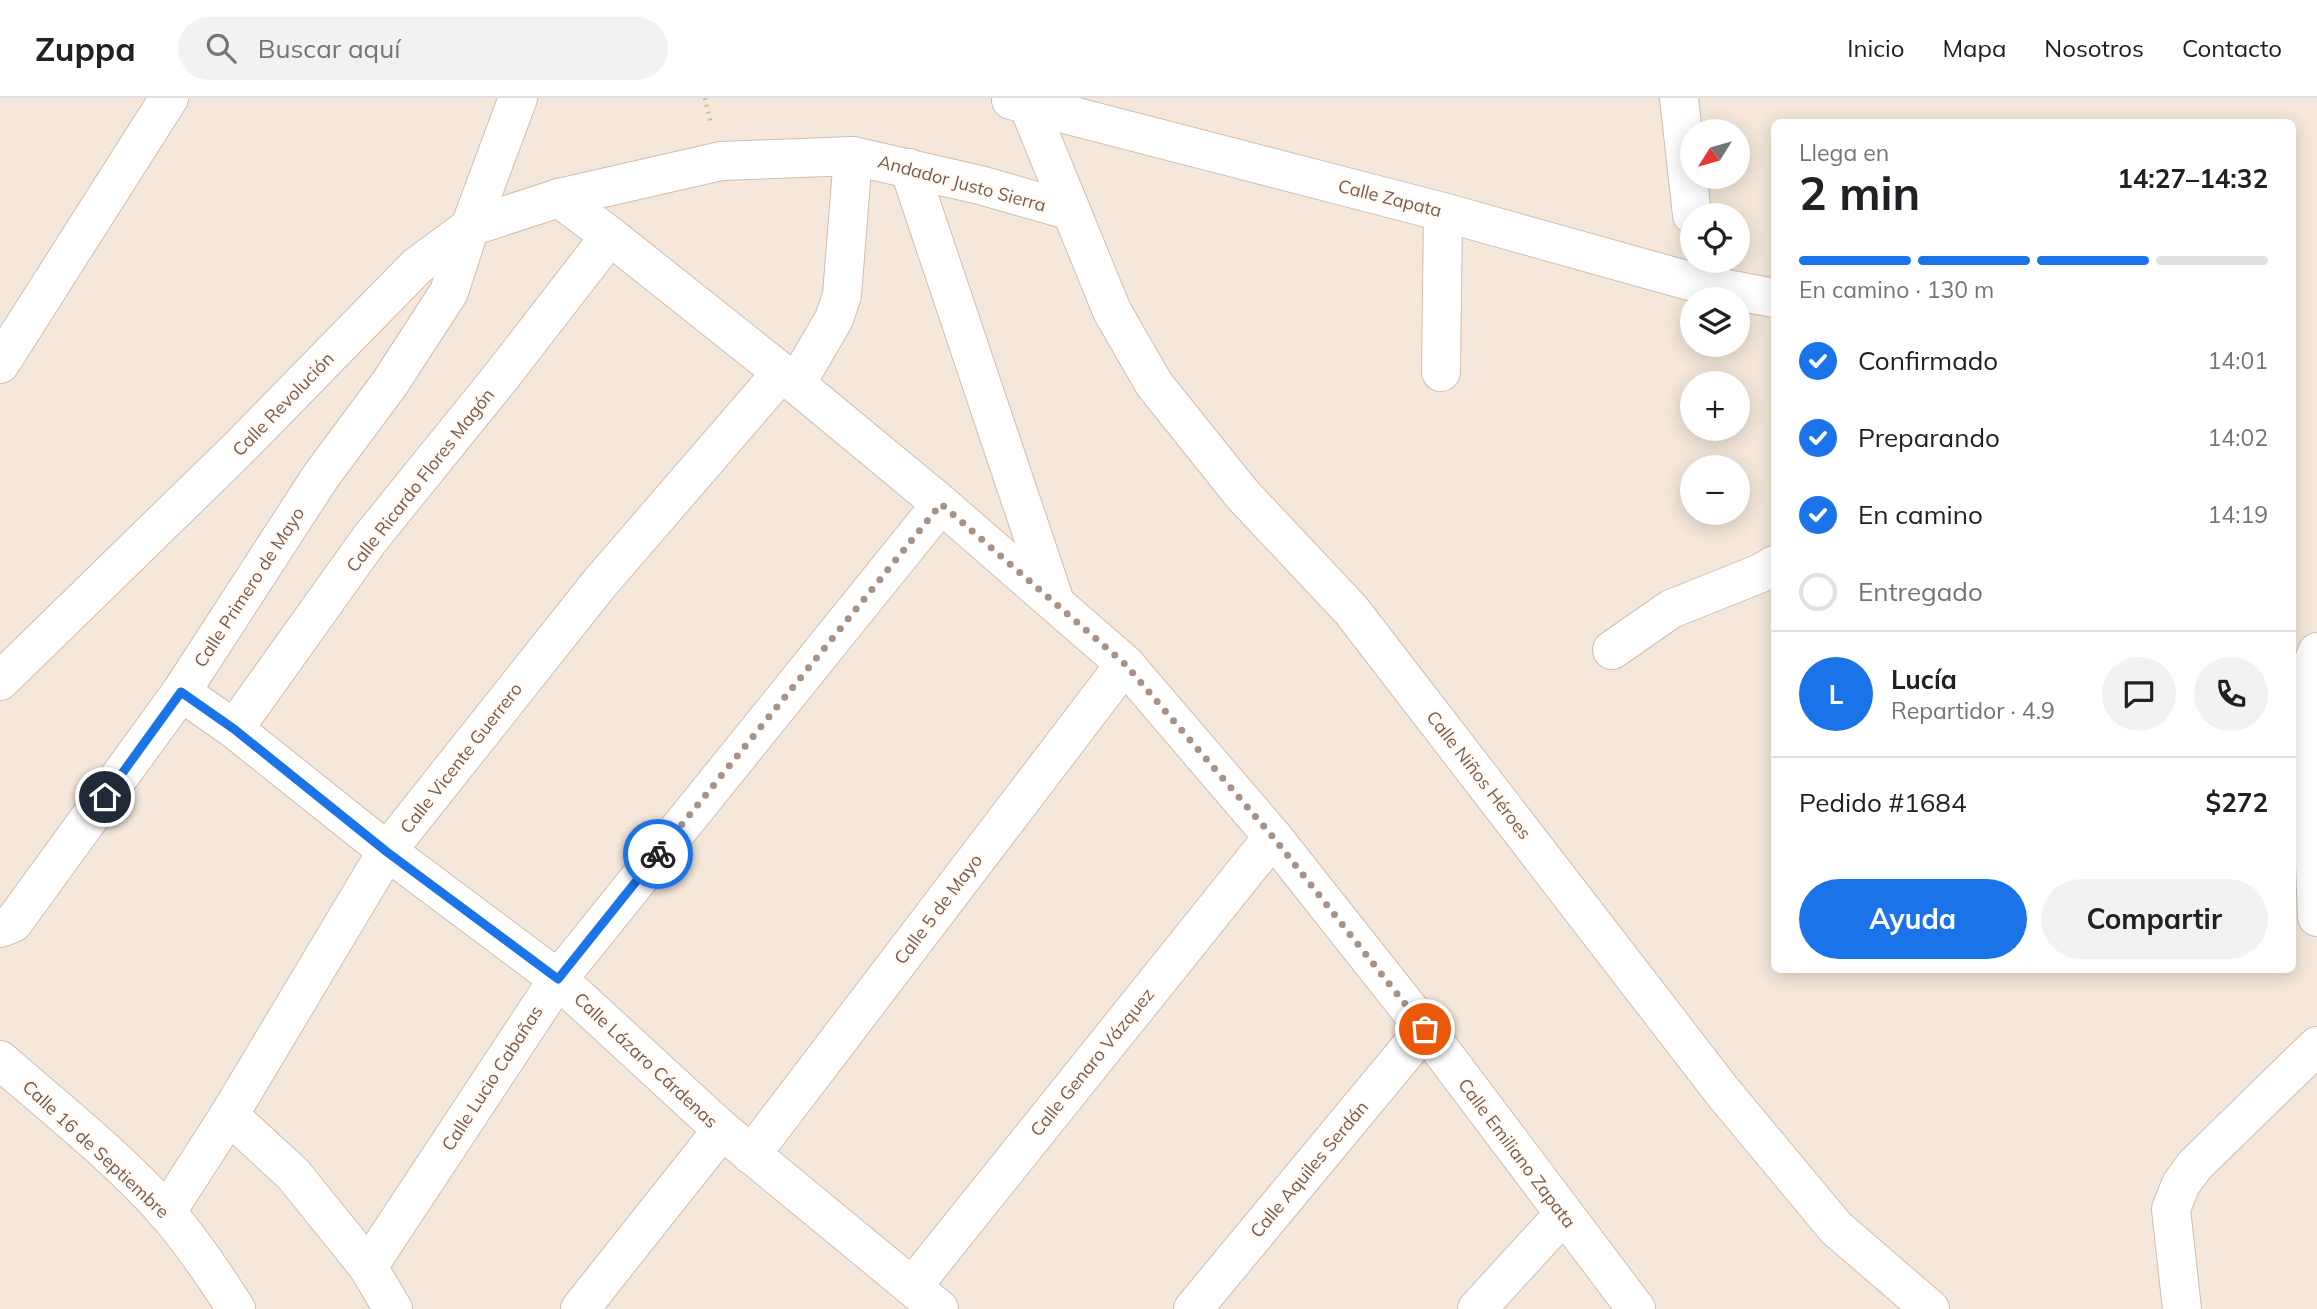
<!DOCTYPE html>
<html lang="es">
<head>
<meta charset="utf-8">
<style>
	body { margin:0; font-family:Mulish,sans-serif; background:#f2f2f2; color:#202124; height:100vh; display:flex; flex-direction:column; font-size:26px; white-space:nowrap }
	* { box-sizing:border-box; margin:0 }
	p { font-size:23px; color:#757577 }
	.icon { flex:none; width:38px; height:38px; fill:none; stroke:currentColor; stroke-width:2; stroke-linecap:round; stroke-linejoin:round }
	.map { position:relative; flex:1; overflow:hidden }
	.sheet { position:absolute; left:1771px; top:21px; width:525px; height:854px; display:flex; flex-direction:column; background:#fff; border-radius:10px; box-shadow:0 4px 18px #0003 }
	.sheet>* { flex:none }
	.needle { width:46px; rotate:233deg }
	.fabs { position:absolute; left:1680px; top:21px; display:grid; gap:14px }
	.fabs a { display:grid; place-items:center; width:70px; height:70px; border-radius:50%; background:#fff; box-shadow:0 4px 18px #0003; font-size:35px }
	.pin { position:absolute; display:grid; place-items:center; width:60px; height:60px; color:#fff; margin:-30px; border:4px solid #fff; border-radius:50%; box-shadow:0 2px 7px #0007 }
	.courier { position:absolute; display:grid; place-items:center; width:70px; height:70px; margin:-35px; border:5px solid #1a73e8; border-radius:50%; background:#fff; color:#222; box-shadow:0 2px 9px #0007 }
	.overview em { font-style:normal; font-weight:700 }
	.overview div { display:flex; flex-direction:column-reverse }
	.overview { display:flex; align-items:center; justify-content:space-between; height:119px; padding:0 28px }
	h1 { font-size:46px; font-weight:700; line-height:52px }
	.bar { display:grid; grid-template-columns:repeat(4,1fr); gap:10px 7px; align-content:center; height:84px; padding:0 28px }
	.bar i { height:9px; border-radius:5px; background:#e0e0e0 }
	.bar .current { background:#1a73e8 }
	.bar p { grid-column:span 4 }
	.line { display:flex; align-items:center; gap:18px; padding:0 28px; border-top:2px solid #e0e0e0 }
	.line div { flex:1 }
	.round { display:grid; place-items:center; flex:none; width:74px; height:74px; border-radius:37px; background:#f2f2f2 }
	ol { padding:0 28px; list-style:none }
	li { display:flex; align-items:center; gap:21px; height:77px }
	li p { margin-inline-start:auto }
	li .icon { padding:7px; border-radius:50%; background:#1a73e8; color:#fff; stroke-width:4 }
	li:last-child { color:#757577 }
	li i { width:38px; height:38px; border:4px solid #e0e0e0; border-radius:50% }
	.action { display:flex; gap:14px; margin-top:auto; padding:14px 28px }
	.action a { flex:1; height:80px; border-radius:42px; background:#1a73e8; color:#fff; font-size:28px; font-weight:700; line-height:80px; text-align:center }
	.action a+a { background:#f2f2f2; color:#202124 }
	header { display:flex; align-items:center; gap:42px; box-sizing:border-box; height:98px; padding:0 35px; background:#fff; border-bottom:2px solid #e0e0e0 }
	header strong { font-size:33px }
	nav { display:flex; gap:38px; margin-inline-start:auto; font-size:24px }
	.search { width:490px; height:63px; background:#f2f2f2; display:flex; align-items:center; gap:18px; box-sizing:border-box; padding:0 24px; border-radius:38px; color:#757577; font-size:26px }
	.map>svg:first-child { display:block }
	.residential { fill:#f5e8da; fill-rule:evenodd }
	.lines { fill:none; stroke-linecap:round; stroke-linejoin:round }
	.minor-casing { stroke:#d1beb0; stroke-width:40 }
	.path { stroke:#d9b8a5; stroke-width:4.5; stroke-dasharray:2 5; stroke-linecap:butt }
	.minor { stroke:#fff; stroke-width:38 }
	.done { stroke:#a89285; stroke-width:7; stroke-dasharray:0 12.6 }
	.route { stroke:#1a73e8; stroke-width:9 }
	.labels { text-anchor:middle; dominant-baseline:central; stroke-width:5; stroke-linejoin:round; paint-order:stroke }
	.street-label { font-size:18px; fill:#7a5c4d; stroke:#fffaf3 }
</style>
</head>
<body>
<header>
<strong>Zuppa</strong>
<div class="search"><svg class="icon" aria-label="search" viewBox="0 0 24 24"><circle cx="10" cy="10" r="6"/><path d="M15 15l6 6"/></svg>Buscar aquí</div>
<nav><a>Inicio</a><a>Mapa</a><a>Nosotros</a><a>Contacto</a></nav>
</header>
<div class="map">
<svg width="2317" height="1211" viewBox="0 0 2317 1211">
	<rect width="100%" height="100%" fill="#fdf6ec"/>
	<path class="residential" d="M0,0h2317v1211h-2317zM1774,24h518v848h-518zM1692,33h46v46h-46zM1692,117h46v46h-46zM1692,201h46v46h-46zM1692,285h46v46h-46zM1692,369h46v46h-46z"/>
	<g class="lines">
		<defs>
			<g id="minor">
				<path d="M1679,0l13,117"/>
				<path d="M1011,2l432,112 257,72 74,14"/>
				<path d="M1028,7l84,206 42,73 88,110 109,116 371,481 114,137 94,81"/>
				<path d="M909,70l146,434"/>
				<path d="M559,100l162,-37 132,-5 127,29 91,26"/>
				<path d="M0,266l169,-266"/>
				<path d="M1441,274l2,-160"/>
				<path d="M796,286l38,-65 8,-24 11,-139"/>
				<path d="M1612,552l59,-41 90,-36 13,-8"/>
				<path d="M2317,554l-9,25 9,240"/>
				<path d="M0,583l240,-234 177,-181 53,-39 48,-129"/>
				<path d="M181,594l53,37 153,122 171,128 164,151 217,179"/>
				<path d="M234,631l135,-189 131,-162 110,-142"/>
				<path d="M0,830l13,-5 168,-231 140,-216 69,-93 59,-91 21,-65 89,-29 51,38 186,148 145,120 184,160 148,173 152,192 211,280"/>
				<path d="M0,962c56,49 117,97 167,153 26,30 48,63 69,96"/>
				<path d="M229,1017l64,59 75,93 25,42"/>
				<path d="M751,1057l374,-491"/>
				<path d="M166,1115l63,-98 158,-264 212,-267 183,-212"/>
				<path d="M368,1169l190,-288 383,-475"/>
				<path d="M912,1189l361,-450"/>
				<path d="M580,1211l142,-179"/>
				<path d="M1193,1211l232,-280"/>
				<path d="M1477,1211l86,-94"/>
				<path d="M2182,1211l-11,-100 10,-25 14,-19 122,-119"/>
			</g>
		</defs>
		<use href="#minor" class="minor-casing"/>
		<path class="path" d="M705,0l6,26"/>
		<use href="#minor" class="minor"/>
	</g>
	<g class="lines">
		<path class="done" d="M658,756l283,-350 184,160 148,173 152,192"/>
		<path class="route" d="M105,699l76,-105 53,37 153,123 171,127 100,-125"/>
	</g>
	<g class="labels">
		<g class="street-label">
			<text transform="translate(962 85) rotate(15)">Andador Justo Sierra</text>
			<text transform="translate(1390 100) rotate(14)">Calle Zapata</text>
			<text transform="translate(283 306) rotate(-46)">Calle Revolución</text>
			<text transform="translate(420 382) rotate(-52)">Calle Ricardo Flores Magón</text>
			<text transform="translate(249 489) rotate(-57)">Calle Primero de Mayo</text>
			<text transform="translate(461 660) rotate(-52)">Calle Vicente Guerrero</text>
			<text transform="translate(1479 677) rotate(52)">Calle Niños Héroes</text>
			<text transform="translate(938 811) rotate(-53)">Calle 5 de Mayo</text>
			<text transform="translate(646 962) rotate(43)">Calle Lázaro Cárdenas</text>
			<text transform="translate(1092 964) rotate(-51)">Calle Genaro Vázquez</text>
			<text transform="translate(492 980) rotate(-57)">Calle Lucio Cabañas</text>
			<text transform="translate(96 1051) rotate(43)">Calle 16 de Septiembre</text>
			<text transform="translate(1517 1055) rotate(53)">Calle Emiliano Zapata</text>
			<text transform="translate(1309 1071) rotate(-50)">Calle Aquiles Serdán</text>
		</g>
	</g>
</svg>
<div class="fabs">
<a><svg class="needle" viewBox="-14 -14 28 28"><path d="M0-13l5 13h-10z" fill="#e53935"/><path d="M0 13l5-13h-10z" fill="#757577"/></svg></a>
<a><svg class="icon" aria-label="locate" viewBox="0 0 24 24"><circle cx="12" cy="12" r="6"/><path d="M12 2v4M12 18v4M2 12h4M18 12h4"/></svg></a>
<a><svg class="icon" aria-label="layers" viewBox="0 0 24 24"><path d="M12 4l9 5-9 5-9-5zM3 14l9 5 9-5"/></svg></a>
<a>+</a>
<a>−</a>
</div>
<div class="pin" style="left:1425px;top:931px;background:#ea580c"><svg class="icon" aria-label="bag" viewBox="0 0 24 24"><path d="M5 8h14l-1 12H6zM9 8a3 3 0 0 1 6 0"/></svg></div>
<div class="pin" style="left:105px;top:699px;background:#1f2937"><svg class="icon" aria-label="home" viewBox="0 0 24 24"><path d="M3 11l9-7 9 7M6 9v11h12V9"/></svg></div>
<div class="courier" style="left:658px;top:756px"><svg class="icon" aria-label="bike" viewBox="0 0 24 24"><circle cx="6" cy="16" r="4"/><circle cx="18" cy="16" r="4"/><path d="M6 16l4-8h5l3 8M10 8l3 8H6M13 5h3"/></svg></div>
<section class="sheet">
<div class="overview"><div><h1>2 min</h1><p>Llega en</p></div><em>14:27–14:32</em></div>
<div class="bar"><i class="current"></i><i class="current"></i><i class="current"></i><i></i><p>En camino · 130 m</p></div>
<ol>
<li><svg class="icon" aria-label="check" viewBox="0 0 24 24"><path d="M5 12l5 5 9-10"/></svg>Confirmado<p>14:01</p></li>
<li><svg class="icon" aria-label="check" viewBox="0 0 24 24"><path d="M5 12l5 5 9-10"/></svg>Preparando<p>14:02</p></li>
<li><svg class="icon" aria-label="check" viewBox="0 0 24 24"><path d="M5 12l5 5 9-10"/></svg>En camino<p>14:19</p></li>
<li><i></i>Entregado</li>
</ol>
<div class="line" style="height:126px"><b class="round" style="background:#1a73e8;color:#fff">L</b><div><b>Lucía</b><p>Repartidor · 4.9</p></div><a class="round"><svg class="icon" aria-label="chat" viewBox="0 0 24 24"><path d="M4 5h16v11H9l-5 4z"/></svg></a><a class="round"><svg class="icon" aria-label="phone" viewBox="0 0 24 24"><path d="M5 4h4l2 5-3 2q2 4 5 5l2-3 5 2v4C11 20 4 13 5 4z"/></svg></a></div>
<div class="line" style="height:91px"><div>Pedido #1684</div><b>$272</b></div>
<div class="action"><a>Ayuda</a><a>Compartir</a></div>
</section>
</div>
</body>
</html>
